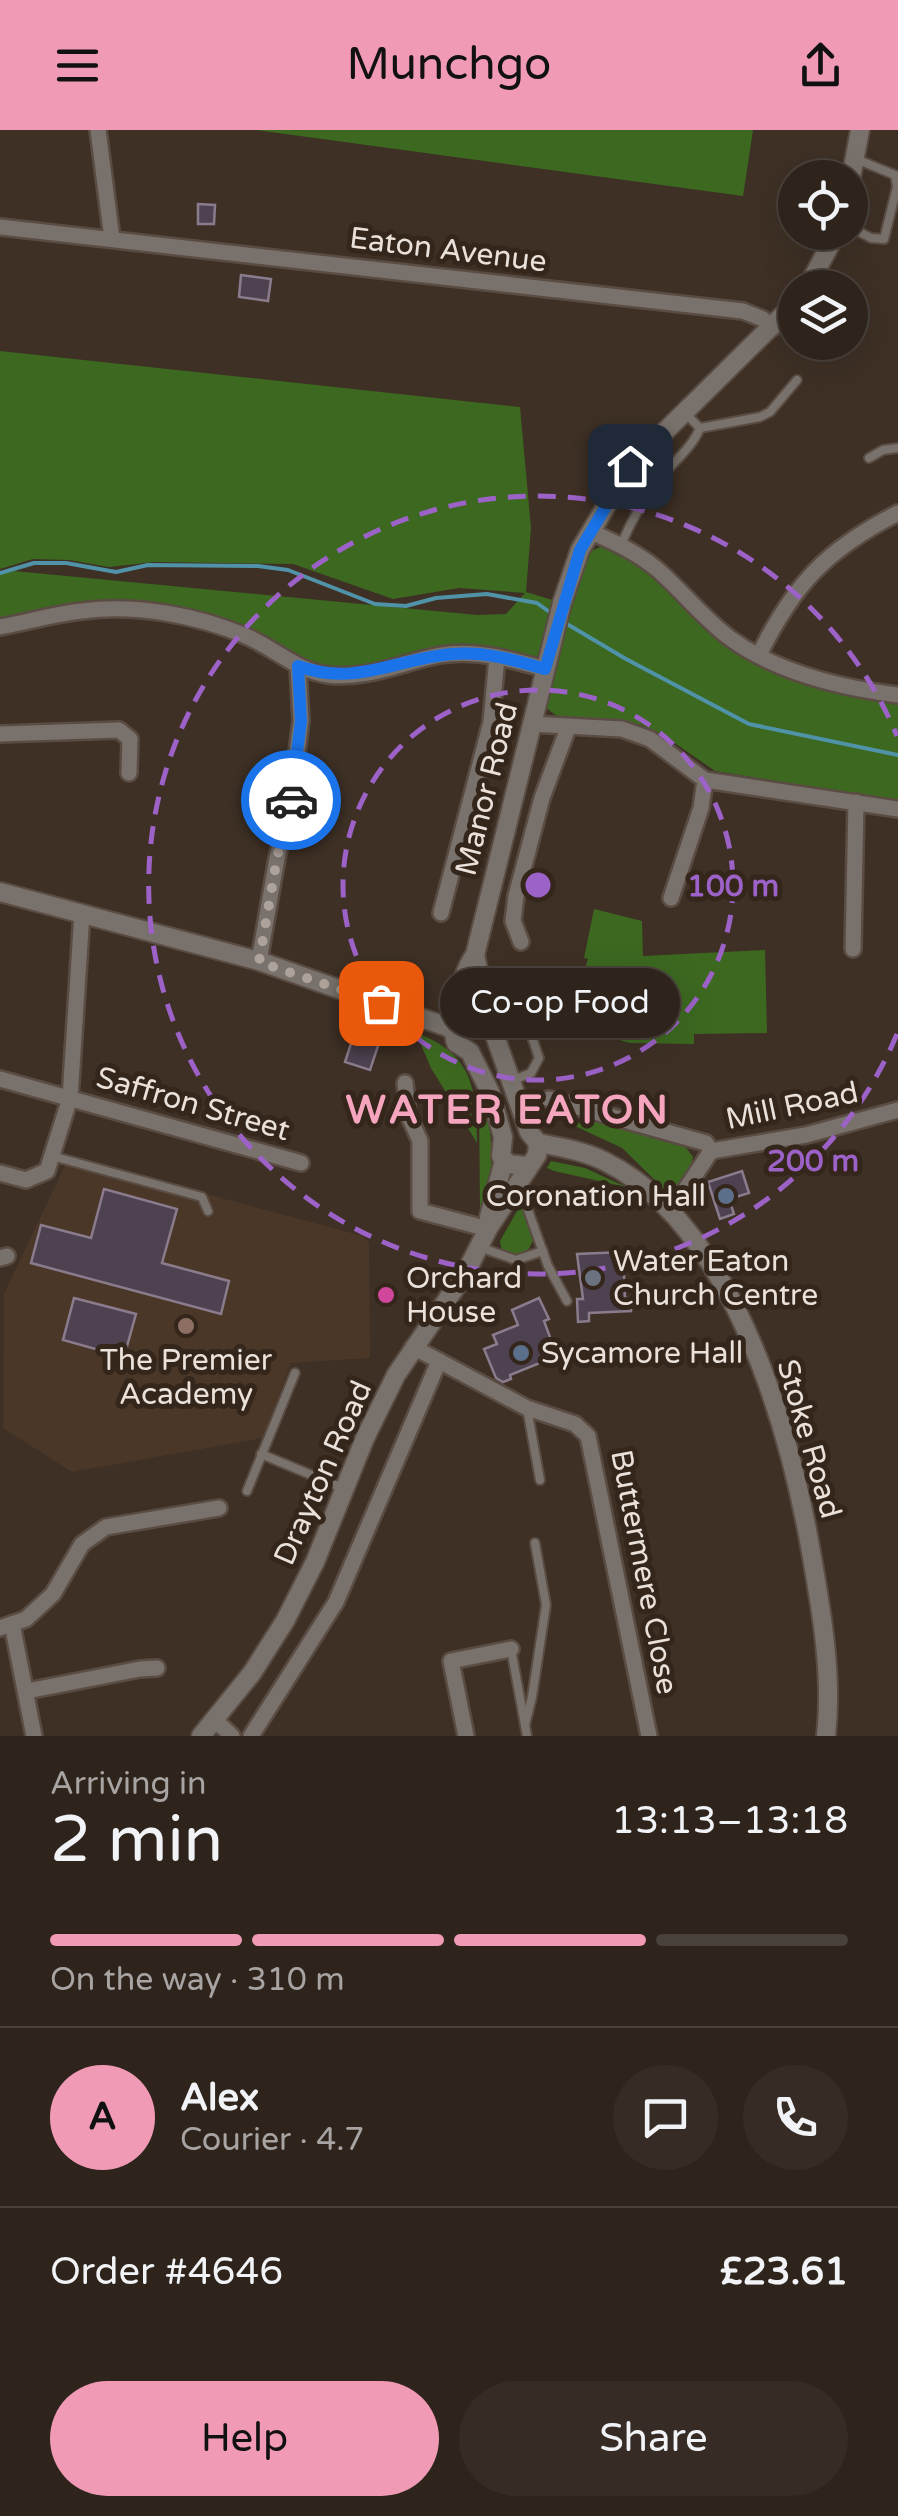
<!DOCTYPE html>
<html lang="en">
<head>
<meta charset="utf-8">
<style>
	body { margin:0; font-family:"Varela Round",sans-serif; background:#362c25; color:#f1f3f6; height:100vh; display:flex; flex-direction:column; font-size:38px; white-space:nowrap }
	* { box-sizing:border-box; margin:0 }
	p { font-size:32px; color:#a7a4a3 }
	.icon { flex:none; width:55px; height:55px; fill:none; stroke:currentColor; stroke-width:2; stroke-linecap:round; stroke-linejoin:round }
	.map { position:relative; height:1606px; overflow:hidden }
	.details { display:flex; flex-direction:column; background:#2e241c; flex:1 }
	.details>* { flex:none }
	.controls { position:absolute; left:778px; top:30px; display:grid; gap:20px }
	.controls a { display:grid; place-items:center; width:90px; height:90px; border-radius:50%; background:#2e241c; box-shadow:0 10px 40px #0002,0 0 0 2px #49413b; font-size:50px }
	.pin { position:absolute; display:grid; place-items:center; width:85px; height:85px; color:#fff; margin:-42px; border-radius:20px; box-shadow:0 5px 15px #0006 }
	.courier { position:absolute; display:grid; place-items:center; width:100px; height:100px; margin:-50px; border:8px solid #1a73e8; border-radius:50%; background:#fff; color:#222; box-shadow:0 2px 12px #0007 }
	.bubble { position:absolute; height:70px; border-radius:35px; background:#2e241c; box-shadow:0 10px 40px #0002,0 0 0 2px #49413b; font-size:32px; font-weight:600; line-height:70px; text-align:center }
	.overview em { font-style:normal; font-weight:600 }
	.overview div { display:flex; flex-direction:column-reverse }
	.overview { display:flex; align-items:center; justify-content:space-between; height:170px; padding:0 50px }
	h1 { font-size:65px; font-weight:600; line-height:75px }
	.bar { display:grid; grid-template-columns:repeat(4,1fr); gap:15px 10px; align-content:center; height:120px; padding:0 50px }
	.bar i { height:12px; border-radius:8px; background:#49413b }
	.bar .active { background:#f09ab6 }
	.bar p { grid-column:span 4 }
	.line { display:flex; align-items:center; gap:25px; padding:0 50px; border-top:2px solid #49413b }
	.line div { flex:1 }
	.round { display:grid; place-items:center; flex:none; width:105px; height:105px; border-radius:52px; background:#362c25 }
	.action { display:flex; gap:20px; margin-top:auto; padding:20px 50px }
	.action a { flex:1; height:115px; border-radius:60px; background:#f09ab6; color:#111; font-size:40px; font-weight:600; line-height:115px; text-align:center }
	.action a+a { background:#362c25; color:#f1f3f6 }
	header { display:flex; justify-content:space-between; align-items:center; height:130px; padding:0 50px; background:#f09ab6; color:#111; font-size:45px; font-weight:600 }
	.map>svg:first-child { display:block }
	.built { fill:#4a3727 }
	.green { fill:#3c6820 }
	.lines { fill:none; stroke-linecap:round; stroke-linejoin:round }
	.stream { stroke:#5093a8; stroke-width:4 }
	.building { fill:#4e4250; stroke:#8a7c8c; stroke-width:2.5 }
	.service-casing { stroke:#5a4c42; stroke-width:12 }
	.minor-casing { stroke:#5a4c42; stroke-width:20 }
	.tertiary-casing { stroke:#5a4c42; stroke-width:22 }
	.service { stroke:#79726c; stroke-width:8 }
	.minor { stroke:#79726c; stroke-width:15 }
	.tertiary { stroke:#79726c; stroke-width:18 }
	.done { stroke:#aea39b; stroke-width:10; stroke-dasharray:0 18 }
	.route { stroke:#1a73e8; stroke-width:12 }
	.ring { fill:none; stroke:#9c62c7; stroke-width:5; stroke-dasharray:18 12 }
	.service-dot { fill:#5c6f8a; stroke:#34261b; stroke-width:4 }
	.worship-dot { fill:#6b7280; stroke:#34261b; stroke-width:4 }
	.hotel-dot { fill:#d1479c; stroke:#34261b; stroke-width:4 }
	.education-dot { fill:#8d6e63; stroke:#34261b; stroke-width:4 }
	.labels { text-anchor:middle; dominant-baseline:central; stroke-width:10; stroke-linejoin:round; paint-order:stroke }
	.street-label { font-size:30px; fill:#eae1da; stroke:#34261b }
	.poi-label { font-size:30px; fill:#eae1da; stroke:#34261b; text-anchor:start }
	.district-label { font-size:40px; font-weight:bold; letter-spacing:2.5px; fill:#f6a5bf; stroke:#34261b }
	.centre { fill:#9c62c7; stroke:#34261b; stroke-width:5 }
	.ring-label { font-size:30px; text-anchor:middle; font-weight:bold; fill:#9c62c7; stroke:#34261b; stroke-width:10; stroke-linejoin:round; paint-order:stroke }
</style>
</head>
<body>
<header><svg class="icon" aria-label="menu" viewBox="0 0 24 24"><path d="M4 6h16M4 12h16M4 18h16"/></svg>Munchgo<svg class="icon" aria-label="share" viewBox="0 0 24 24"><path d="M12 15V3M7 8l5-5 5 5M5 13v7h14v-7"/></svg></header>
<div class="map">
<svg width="898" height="1606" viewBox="0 0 898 1606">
	<rect width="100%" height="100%" fill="#3e3025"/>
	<path class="built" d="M69,1027l294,79 6,7 1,115 -79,5 -28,75 -191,34 -69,-44 1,-134z"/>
	<g class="green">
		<path d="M256,0h497l-10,66z"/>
		<path d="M0,221l520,56 11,121 -5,64 36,11 27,-51 14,-6 47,26 79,76 70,34 99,17v102l-183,-30 -49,-34 -24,-12 -23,-5 -58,-1 -15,-11 11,-45 -51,-11 -161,18 -23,-2 -174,-62 -148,15v-47l14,-3 463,44 29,-1 19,-21 -66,-5 -66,11 -100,-35 -139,-2 -45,5 -40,-7 -36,-1 -33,10z"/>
		<path d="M594,779l48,12 1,35 122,-6 2,83 -73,1v10l-64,-1 -62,-18 20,-66 -4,-1z"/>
		<path d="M416,903c58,21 60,57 61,110l-46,-75z"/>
		<path d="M479,969h4c11,39 12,72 0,112h-3z"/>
		<path d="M587,987l95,25 11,15 -3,13 -11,16 -15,3 -42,-41 -47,-22z"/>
		<path d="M551,1031l34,7 41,19 -72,-16 -7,-3z"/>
		<path d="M521,1074l12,37 -5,9 -9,5 -17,-3 -2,-11z"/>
	</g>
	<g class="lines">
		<g class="stream">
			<path d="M0,443l34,-10h32l50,9 32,-7 110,1 30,4 87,34 31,2 30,-8 51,-4 50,9 18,13"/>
			<path d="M562,491l64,38 123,65 149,31"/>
		</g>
	</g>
	<g class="building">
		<path d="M198,74l17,1 -1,19h-16z"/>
		<path d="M241,145l30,4 -3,22 -29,-4z"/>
		<path d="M355,901l25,9 -10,30 -25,-8z"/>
		<path d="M742,1041l7,22 -20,6 5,15 -14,5 -12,-37z"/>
		<path d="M104,1059l73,20 -15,54 67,18 -8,33 -190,-51 10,-38 50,13z"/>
		<path d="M623,1122l2,46h6v13l-42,2v8l-11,1 -1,-23h6l-6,-45z"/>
		<path d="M74,1168l62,16 -12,43 -61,-17z"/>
		<path d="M539,1168l10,21 -5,2 13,35 -47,19 1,4 -8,3 -7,-4 -12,-29 13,-5 -4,-9 25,-10 -6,-15z"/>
	</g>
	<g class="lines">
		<defs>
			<g id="service">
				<path d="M850,97l21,11 13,1 13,-52 -2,-12 -39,-16"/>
				<path d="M685,283l15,15 60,-11 10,-5 27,-32"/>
				<path d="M869,328l14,-8 15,-2"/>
				<path d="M621,415c10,-24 22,-45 38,-65 13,-17 33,-32 41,-52"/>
				<path d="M511,844l28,84 -8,15 -20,8"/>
				<path d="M570,992l5,-16"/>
				<path d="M52,1026l150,41 6,14"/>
				<path d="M528,1080l20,56 19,35"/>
				<path d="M482,1118l34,12 27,-9"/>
				<path d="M527,1278l13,72"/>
				<path d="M261,1324l84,35"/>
				<path d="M247,1361l48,-118"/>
				<path d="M511,1519l16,87"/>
				<path d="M525,1595l7,-28 14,-92 -11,-62"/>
			</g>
			<g id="minor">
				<path d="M98,0l14,109"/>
				<path d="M0,97l743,84 20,8 9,9"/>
				<path d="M591,402c24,10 47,21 67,38 25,22 46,49 73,69 46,33 111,49 167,56"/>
				<path d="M0,497c27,-5 54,-13 82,-16 54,-7 114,4 164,25 28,12 51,35 82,39 38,5 75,-13 112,-20 36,-6 70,4 105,14"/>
				<path d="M759,525c35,-71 68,-106 139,-142"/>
				<path d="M531,594l91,5 28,10 55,41 193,29"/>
				<path d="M0,604l119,-4 11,9 -1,34"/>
				<path d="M671,768l30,-90 4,-28"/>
				<path d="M441,783l50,-191 6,-65"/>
				<path d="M521,812l-8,-21 3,-25 26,-98 26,-70"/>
				<path d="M853,819l3,-147"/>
				<path d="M259,831l18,-103 14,-60 10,-77 -3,-55"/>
				<path d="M0,949l301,84"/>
				<path d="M405,953l3,31 12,27v70l68,18"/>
				<path d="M549,969l157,44 5,8"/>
				<path d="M0,1043l26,7 21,-9 23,-73 12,-185"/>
				<path d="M670,1083l41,-62 95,-16 92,-25"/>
				<path d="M0,1128l7,-2"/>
				<path d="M413,1217l114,61 48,16 13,12 61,300"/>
				<path d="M12,1494l22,112"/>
				<path d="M0,1498l26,-9 27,-25 29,-50 24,-17 113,-19"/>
				<path d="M27,1561l113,-22 17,-1"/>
				<path d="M215,1590l17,16"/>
				<path d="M251,1606l85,-134 103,-241"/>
				<path d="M466,1606l-15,-75 60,-12"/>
			</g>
			<g id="tertiary">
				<path d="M850,53l10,-53"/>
				<path d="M807,158l30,-56"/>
				<path d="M0,762l259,69 194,68"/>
				<path d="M538,1013c22,4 46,8 66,18 126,62 183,258 206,385 11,62 23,128 16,190"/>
				<path d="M527,1036l-19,-2 -7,-8 2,-19 -13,-45 -20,-40 -14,-9c-7,-18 6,-72 19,-88l87,-352 18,-53 50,-84 165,-163"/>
				<path d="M489,1087l15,-57"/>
				<path d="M201,1606l51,-63 33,-52 30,-59 50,-124 31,-63 70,-103 23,-45 48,-72 1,-12 -9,-11 -34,-96 -2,-14 -5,-7 -13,-60"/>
			</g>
		</defs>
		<use href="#service" class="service-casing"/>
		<use href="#minor" class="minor-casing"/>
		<use href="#tertiary" class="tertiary-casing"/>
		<use href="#service" class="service"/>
		<use href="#minor" class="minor"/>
		<use href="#tertiary" class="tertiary"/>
	</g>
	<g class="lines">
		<path class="done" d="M291,670l-14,58 -18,104 122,41"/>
		<path class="route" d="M291,670l10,-79 -3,-55c58,21 97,-7 154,-12 32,-3 62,6 93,15l35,-119 50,-84"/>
	</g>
	<g class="ring">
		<circle cx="538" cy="755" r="195"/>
		<path d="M897 904A389 389 0 1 1 897 606"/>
	</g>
	<g class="service-dot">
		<circle cx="726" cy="1066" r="10"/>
		<circle cx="521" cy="1223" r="10"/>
	</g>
	<circle class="worship-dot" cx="593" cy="1148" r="10"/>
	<circle class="hotel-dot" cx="386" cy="1165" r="10"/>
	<circle class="education-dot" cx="186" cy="1196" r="10"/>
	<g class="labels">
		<g class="street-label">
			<text transform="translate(448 120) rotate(7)">Eaton Avenue</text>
			<text transform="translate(487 659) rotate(-76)">Manor Road</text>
			<text transform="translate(193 974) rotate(16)">Saffron Street</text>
			<text transform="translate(792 976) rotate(-12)">Mill Road</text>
			<text transform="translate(809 1309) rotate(74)">Stoke Road</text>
			<text transform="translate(323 1343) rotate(-66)">Drayton Road</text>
			<text transform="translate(644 1442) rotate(79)">Buttermere Close</text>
		</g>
		<g class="poi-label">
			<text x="706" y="1066" text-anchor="end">Coronation Hall</text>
			<text x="613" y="1131">Water Eaton<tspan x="613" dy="34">Church Centre</tspan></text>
			<text x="406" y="1148">Orchard<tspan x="406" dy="34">House</tspan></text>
			<text x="541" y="1223">Sycamore Hall</text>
			<text x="186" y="1230" text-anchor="middle">The Premier<tspan x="186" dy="34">Academy</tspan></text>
		</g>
		<g class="district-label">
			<text x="508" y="980">WATER EATON</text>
		</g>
	</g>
	<circle cx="538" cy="755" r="15" class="centre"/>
	<g class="ring-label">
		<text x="733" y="766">100 m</text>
		<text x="813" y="1041">200 m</text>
	</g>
</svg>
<div class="controls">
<a><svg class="icon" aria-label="locate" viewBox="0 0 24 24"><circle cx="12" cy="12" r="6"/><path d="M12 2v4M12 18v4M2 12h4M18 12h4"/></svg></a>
<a><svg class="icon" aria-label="layers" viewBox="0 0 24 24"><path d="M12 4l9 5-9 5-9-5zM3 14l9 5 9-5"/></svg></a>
</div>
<div class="pin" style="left:381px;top:873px;background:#ea580c"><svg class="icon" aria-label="bag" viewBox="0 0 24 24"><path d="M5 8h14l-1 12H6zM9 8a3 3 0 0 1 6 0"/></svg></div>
<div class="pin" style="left:630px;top:336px;background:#1f2937"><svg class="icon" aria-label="home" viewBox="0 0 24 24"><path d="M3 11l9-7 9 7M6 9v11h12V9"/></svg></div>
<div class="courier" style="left:291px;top:670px"><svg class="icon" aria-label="car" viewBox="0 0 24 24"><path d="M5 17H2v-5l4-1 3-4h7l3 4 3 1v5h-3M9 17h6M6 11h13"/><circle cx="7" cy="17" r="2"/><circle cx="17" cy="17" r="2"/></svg></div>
<div class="bubble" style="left:440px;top:838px;width:240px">Co-op Food</div>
</div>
<section class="details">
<div class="overview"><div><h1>2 min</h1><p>Arriving in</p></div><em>13:13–13:18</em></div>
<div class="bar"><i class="active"></i><i class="active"></i><i class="active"></i><i></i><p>On the way · 310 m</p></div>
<div class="line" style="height:180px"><b class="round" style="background:#f09ab6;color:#111">A</b><div><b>Alex</b><p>Courier · 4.7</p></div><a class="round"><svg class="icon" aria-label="chat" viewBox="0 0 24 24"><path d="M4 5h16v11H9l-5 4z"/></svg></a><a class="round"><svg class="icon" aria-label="phone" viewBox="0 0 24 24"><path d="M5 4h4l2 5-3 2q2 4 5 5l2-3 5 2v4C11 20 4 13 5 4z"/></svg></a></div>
<div class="line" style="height:130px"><div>Order #4646</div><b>£23.61</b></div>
<div class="action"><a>Help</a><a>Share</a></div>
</section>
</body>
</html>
